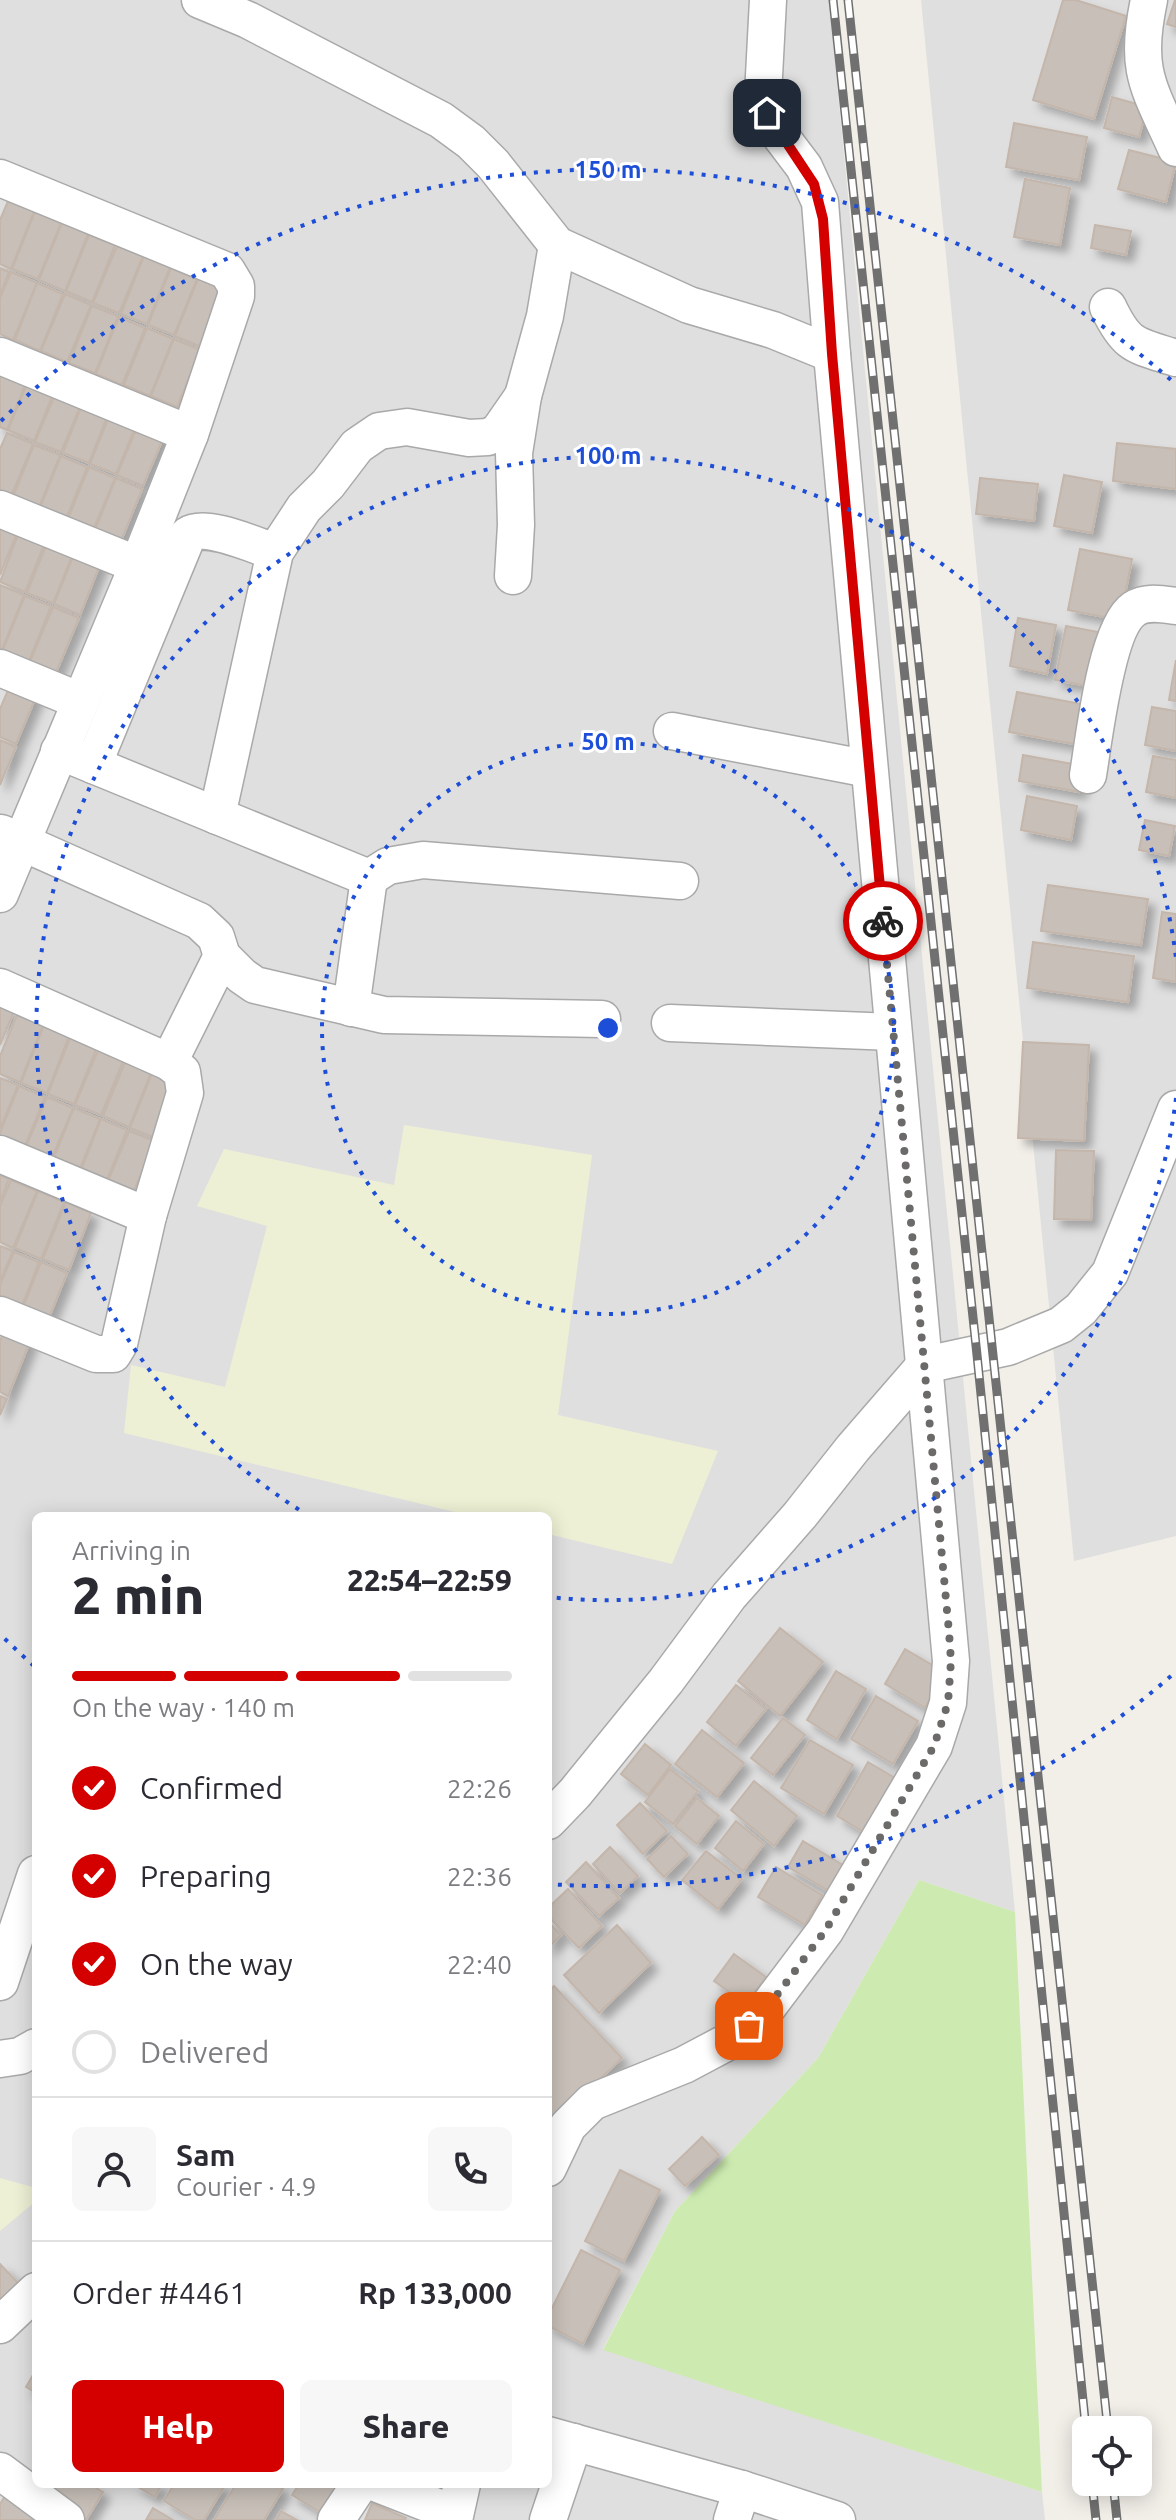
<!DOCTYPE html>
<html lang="en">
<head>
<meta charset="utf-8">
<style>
	body { margin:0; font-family:Ubuntu,sans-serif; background:#f7f7f7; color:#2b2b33; height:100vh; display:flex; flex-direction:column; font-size:30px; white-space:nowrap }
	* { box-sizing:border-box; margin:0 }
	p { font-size:26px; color:#7c7c81 }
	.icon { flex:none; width:44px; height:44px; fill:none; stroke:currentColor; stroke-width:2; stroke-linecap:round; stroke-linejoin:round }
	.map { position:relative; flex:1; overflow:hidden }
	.sheet { position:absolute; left:32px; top:1512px; width:520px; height:976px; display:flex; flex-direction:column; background:#fff; border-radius:12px; box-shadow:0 4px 20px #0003 }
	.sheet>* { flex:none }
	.buttons { position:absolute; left:1072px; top:2416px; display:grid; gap:16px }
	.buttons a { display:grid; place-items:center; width:80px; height:80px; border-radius:12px; background:#fff; box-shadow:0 4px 20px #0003; font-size:40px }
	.pin { position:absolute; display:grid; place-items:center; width:68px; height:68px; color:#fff; margin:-34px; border-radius:16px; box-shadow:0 4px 12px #0006 }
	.courier { position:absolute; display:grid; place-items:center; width:80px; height:80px; margin:-40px; border:6px solid #d40000; border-radius:50%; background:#fff; color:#222; box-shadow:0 2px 10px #0007 }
	.headline em { font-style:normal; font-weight:800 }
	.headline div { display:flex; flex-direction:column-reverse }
	.headline { display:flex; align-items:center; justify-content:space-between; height:136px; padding:0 40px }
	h1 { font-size:52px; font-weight:800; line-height:60px }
	.bar { display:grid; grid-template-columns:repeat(4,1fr); gap:12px 8px; align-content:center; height:96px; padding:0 40px }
	.bar i { height:10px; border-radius:6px; background:#e1e1e2 }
	.bar .active { background:#d40000 }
	.bar p { grid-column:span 4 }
	.line { display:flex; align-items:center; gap:20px; padding:0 40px; border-top:2px solid #e1e1e2 }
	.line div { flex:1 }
	.round { display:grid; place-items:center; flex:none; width:84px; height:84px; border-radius:12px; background:#f7f7f7 }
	ol { padding:0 40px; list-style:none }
	li { display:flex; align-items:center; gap:24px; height:88px }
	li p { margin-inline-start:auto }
	li .icon { padding:8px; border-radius:50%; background:#d40000; color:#fff; stroke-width:4 }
	li:last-child { color:#7c7c81 }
	li i { width:44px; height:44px; border:4px solid #e1e1e2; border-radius:50% }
	.button { display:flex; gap:16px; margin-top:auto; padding:16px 40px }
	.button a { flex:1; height:92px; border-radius:12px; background:#d40000; color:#fff; font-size:32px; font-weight:800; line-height:92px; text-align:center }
	.button a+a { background:#f7f7f7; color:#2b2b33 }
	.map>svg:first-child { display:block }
	.residential { fill:#e0dfdf; fill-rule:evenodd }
	.farmland { fill:#eef0d5 }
	.grass { fill:#cdebb0 }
	.building { fill:#c7bfb8; stroke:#c4b6ab; stroke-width:2; filter:url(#shadow) }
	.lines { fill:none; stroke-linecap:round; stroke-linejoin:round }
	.minor-casing { stroke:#a9a9a9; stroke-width:39 }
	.minor { stroke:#fff; stroke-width:36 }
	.rail-casing { stroke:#707070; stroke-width:9 }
	.rail { stroke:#fff; stroke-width:6; stroke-dasharray:18; stroke-linecap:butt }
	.done { stroke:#6b6a68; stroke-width:8; stroke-dasharray:0 14.4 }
	.route { stroke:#d40000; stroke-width:10 }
	.ring { fill:none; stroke:#1d4ed8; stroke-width:4; stroke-dasharray:4 8 }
	.centre { fill:#1d4ed8; stroke:#fff; stroke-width:4 }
	.ring-label { font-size:24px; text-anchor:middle; font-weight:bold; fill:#1d4ed8; stroke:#fff; stroke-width:6; stroke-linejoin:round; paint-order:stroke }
</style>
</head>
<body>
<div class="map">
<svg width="1176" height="2520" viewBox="0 0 1176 2520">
	<defs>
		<filter id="shadow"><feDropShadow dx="7" dy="7" stdDeviation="4" flood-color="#0004"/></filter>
	</defs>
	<rect width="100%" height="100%" fill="#f2efe9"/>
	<g class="residential">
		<path d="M0,0h829l186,1912 -96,-32 -101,178 -143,153 -72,138 439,143 3,28h-1045zM36,1516h512v968h-512z"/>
		<path d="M921,0h255v1536l-102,25z"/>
	</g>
	<g class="farmland">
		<path d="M404,1125l188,30 -34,260 160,36 -46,113 -124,-30v-18h-76l-348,-83 7,-68 94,22 42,-161 -70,-20 27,-57 170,36z"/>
		<path d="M0,2178l36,10v13l-36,30z"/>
	</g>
	<path class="grass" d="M919,1880l96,32 27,580 -439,-142 72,-139 143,-153z"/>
	<g class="building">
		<path d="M1063,0h13l50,16 -32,103 -61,-19z"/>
		<path d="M1175,0h1v27l-9,-3z"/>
		<path d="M1112,97l35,10 -8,30 -35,-9z"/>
		<path d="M1014,123l73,14 -8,43 -73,-13z"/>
		<path d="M1129,150l47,12 -10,40 -48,-13z"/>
		<path d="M1025,179l45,9 -10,57 -46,-8z"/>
		<path d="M8,201l26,10 -23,58 -11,-5v-44z"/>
		<path d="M35,212l26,11 -23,56 -26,-10z"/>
		<path d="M62,223l26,11 -23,57 -26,-11z"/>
		<path d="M1095,225l36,6 -5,24 -35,-7z"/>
		<path d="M89,235l26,10 -23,57 -26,-11z"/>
		<path d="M117,246l26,10 -24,57 -26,-10z"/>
		<path d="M144,256l26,11 -23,57 -26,-10z"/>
		<path d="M0,268l9,4 -9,23z"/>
		<path d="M171,268l26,11 -23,56 -26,-10z"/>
		<path d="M11,272l26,11 -24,57 -13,-6v-36z"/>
		<path d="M198,279l27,11 -24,57 -26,-11z"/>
		<path d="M37,283l26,11 -23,57 -25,-11z"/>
		<path d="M65,294l26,11 -24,57 -26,-11z"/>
		<path d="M92,306l26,10 -23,57 -26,-10z"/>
		<path d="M119,317l26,11 -23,57 -26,-11z"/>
		<path d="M147,328l26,11 -23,57 -26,-11z"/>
		<path d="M174,339l26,11 -23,57 -26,-11z"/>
		<path d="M0,372l30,1 -23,57 -7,-3z"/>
		<path d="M31,374l26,10 -23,57 -26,-11z"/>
		<path d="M59,385l26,10 -24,57 -26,-10z"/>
		<path d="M86,395l25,11 -22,57 -26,-10z"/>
		<path d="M113,407l26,11 -23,56 -26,-10z"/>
		<path d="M141,418l26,11 -24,57 -26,-11z"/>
		<path d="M7,433l26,11 -24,57 -9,-4v-48z"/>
		<path d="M1117,443l59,6v40l-63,-8z"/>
		<path d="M34,445l26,10 -23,57 -26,-10z"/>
		<path d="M61,456l26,11 -23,57 -26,-11z"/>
		<path d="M89,467l26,11 -24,57 -25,-11z"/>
		<path d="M1064,475l38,7 -10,51 -38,-7z"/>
		<path d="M116,478l26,11 -23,57 -26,-11z"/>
		<path d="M980,478l58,6 -4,37 -58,-7z"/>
		<path d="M0,515l21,8 -21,52z"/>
		<path d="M22,524l26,11 -23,57 -25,-10z"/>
		<path d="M50,536l26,10 -23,57 -26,-10z"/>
		<path d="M77,547l26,10 -23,58 -26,-11z"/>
		<path d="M1080,549l52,10 -12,61 -52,-10z"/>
		<path d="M0,585l24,10 -23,57h-1z"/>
		<path d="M25,596l26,10 -23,57 -26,-11z"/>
		<path d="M53,607l26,11 -24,57 -26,-11z"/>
		<path d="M1018,618l38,7 -9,49 -37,-8z"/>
		<path d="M1066,626l43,8 -10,54 -44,-8z"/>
		<path d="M1176,660v41l-7,-1z"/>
		<path d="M14,676l26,11 -24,57 -16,-7v-28z"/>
		<path d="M1017,692l80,15 -7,40 -81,-15z"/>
		<path d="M1152,707l24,4v40l-31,-6z"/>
		<path d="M0,740l16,7 -16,38z"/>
		<path d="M1023,755l61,11 -5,26 -60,-11z"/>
		<path d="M1153,756l23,4v38l-30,-6z"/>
		<path d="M1027,796l50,10 -6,34 -50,-10z"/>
		<path d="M1145,820l30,6 -6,30 -30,-6z"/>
		<path d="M1048,885l100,14 -7,46 -100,-14z"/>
		<path d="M1162,912l14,2v68l-23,-4z"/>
		<path d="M1033,942l101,14 -6,46 -101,-14z"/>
		<path d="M0,1005l14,6 -14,34z"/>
		<path d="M17,1015l26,10 -23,57 -20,-8v-18z"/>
		<path d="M44,1025l25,11 -22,57 -26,-10z"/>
		<path d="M71,1036l26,11 -23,57 -26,-10z"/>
		<path d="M1023,1042l66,3 -5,96 -66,-3z"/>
		<path d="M99,1048l25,11 -23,56 -26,-10z"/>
		<path d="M126,1060l26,10 -23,57 -26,-11z"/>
		<path d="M153,1071l26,10 -23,57 -26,-10z"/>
		<path d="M0,1078l18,7 -18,44z"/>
		<path d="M19,1086l26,11 -23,56 -22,-9v-11z"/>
		<path d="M47,1097l26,11 -24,57 -26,-11z"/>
		<path d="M74,1108l26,11 -23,57 -26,-11z"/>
		<path d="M101,1119l26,11 -23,57 -25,-11z"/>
		<path d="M129,1131l26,10 -24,57 -26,-10z"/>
		<path d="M1056,1150l38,1 -3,69 -37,-1z"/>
		<path d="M0,1175l9,4 -9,23z"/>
		<path d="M11,1180l26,11 -24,57 -13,-6v-36z"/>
		<path d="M38,1191l26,11 -23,57 -26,-11z"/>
		<path d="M66,1202l25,11 -22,57 -26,-11z"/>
		<path d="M0,1246l13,5 -13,30z"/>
		<path d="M14,1252l25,10 -22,57 -17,-7v-27z"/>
		<path d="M41,1262l26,11 -23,57 -26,-10z"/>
		<path d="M5,1328l26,11 -23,57 -8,-4v-51z"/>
		<path d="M0,1396l7,3 -7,16z"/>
		<path d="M780,1628l43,34 -43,54 -42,-35z"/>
		<path d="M905,1649l41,24 -21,35 -40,-24z"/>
		<path d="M836,1671l30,18 -29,50 -30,-19z"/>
		<path d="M736,1685l30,24 -30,37 -29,-24z"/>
		<path d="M876,1696l42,25 -25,43 -42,-25z"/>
		<path d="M783,1718l22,17 -32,40 -22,-17z"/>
		<path d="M702,1730l42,33 -27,34 -42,-33z"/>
		<path d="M810,1740l43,25 -29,49 -43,-26z"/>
		<path d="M645,1744l26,21 -23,30 -27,-21z"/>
		<path d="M868,1762l29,17 -32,54 -28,-17z"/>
		<path d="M670,1769l28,22 -25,33 -28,-22z"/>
		<path d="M754,1781l43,35 -23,30 -43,-36z"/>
		<path d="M697,1798l22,18 -22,28 -22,-18z"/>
		<path d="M640,1803l27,28 -24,23 -26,-29z"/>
		<path d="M736,1821l28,23 -21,27 -28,-23z"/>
		<path d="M671,1836l17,18 -24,23 -17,-18z"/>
		<path d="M803,1841l50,30 -14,26 -51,-30z"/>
		<path d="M610,1847l28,29 -18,17 -27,-29z"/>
		<path d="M706,1851l36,28 -24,30 -36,-29z"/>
		<path d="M586,1862l33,36 -20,18 -33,-34z"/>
		<path d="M776,1867l46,28 -17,30 -47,-28z"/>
		<path d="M568,1889l34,37 -23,22 -31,-32v-8z"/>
		<path d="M548,1922l13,13 -13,13z"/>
		<path d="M617,1925l34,38 -52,50 -35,-38z"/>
		<path d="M734,1954l32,23 -20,27 -32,-23z"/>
		<path d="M554,1986l68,72 -74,71v-137z"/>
		<path d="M702,2137l17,18 -34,31 -16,-17z"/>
		<path d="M620,2170l40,20 -36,71 -39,-20z"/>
		<path d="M581,2250l39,20 -37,74 -35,-18v-10z"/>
		<path d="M0,2264l22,23 -22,20z"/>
		<path d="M36,2370v23l-10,-6z"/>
		<path d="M40,2484h49l14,8 -17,28h-9z"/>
		<path d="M133,2484h29l-7,13z"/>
		<path d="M174,2484h52l-22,36h-9l-31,-19z"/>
		<path d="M236,2484h39l8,5 -19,31h-50z"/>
		<path d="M299,2484h34l11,7 -16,26 -36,-22z"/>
		<path d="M5,2496l36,24h-41v-16z"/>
		<path d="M372,2503l34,15 -1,2h-40z"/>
		<path d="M153,2508l20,12h-27z"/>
		<path d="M281,2511l16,9h-21z"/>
	</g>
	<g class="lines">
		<defs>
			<g id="minor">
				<path d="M200,0l48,20 193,100 30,22 22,22 64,81 132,60 84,25 59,24"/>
				<path d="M1149,0c-15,70 -1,86 27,148"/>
				<path d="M0,178l227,93 9,15v10l-46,138 -52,131 -138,329"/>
				<path d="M1108,307c19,40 27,38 68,51"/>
				<path d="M0,356l190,78"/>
				<path d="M0,509l138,56"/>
				<path d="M513,576l3,-51 -2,-72 9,-57 22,-80 12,-71"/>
				<path d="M0,668l80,33"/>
				<path d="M672,731l197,38"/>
				<path d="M59,751l310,127 -18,130"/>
				<path d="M93,765l95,-230c17,-12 66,10 87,17"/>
				<path d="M1088,775c6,-36 18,-147 46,-166 12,-8 28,-5 42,-3"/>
				<path d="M217,816l58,-264 29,-44 24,-24 29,-38 22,-15 28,-4 62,11 19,-1 10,-5 25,-36"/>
				<path d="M1,833l198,88 17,16 6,19 20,20 13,9 129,30 218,4"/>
				<path d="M369,878l19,-12 35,-6 257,21"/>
				<path d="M0,987l169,75 13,10 3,21 -37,123 -29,128 -6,10h-17l-96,-39"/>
				<path d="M670,1023l223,9"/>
				<path d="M169,1062l53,-106"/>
				<path d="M0,1154l148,62"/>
				<path d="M548,1821l27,-28 91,-112 63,-85 71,-81 53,-67 72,-83 83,-18 53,-22 20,-16 29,-36 66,-164"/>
				<path d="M0,1982l36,-108"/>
				<path d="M0,2059l20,-3 16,-9"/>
				<path d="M548,2168l20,-42 24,-24 92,-37 49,-26 31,-27 61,-81 109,-185 14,-43 3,-42 -119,-1307 -12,-152 -16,-35 -28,-37 -9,-17 -4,-18 5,-95"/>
				<path d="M0,2325l36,-34"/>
				<path d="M548,2435l194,54 95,31"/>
				<path d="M0,2471l66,49"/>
				<path d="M378,2484l77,30"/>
				<path d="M336,2520l24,-36"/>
				<path d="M454,2520l8,-36"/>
				<path d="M548,2520l26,-78"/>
				<path d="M732,2520l10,-31"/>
			</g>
		</defs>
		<use href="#minor" class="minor-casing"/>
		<use href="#minor" class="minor"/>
		<defs>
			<g id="rail">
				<path d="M833,0l144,1355 109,1075"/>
				<path d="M848,0l260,2430"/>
				<path d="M1092,2482l4,38"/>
				<path d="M1113,2482l4,38"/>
			</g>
		</defs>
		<use href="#rail" class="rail-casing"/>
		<use href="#rail" class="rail"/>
	</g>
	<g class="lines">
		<path class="done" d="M749,2026l15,-14 61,-81 109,-185 14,-43 3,-42 -2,-29 -66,-711"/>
		<path class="route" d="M767,113l47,71 9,35 9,135 51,567"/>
	</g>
	<g class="ring">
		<circle cx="608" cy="1028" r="286"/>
		<path d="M1176 1098A572 572 0 0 1 548 1597M309 1516A572 572 0 1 1 1176 958"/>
		<path d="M1171 1676A858 858 0 0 1 548 1884M34 1666A858 858 0 0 1 1 1635M1 421A858 858 0 0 1 1171 380"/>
	</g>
	<circle cx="608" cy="1028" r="12" class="centre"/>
	<g class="ring-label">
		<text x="608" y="178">150 m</text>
		<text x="608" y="464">100 m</text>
		<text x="608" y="750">50 m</text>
	</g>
</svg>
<div class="buttons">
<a><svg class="icon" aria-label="locate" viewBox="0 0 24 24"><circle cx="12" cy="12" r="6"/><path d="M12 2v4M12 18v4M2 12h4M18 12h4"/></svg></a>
</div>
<div class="pin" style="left:749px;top:2026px;background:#ea580c"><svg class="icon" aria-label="bag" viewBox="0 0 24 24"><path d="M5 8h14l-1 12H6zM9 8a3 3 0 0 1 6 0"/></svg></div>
<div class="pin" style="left:767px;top:113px;background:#1f2937"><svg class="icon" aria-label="home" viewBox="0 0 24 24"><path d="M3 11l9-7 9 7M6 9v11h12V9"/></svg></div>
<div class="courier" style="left:883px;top:921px"><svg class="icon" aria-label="bike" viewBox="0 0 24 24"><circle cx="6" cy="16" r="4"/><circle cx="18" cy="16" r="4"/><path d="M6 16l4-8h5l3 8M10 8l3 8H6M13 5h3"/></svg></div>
<section class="sheet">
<div class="headline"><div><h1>2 min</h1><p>Arriving in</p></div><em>22:54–22:59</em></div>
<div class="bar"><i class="active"></i><i class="active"></i><i class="active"></i><i></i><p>On the way · 140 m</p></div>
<ol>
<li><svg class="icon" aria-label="check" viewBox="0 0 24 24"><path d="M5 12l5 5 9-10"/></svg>Confirmed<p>22:26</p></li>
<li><svg class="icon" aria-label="check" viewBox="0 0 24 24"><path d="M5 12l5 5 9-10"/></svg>Preparing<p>22:36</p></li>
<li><svg class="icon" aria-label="check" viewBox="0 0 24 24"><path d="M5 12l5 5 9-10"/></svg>On the way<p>22:40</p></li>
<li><i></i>Delivered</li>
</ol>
<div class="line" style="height:144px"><a class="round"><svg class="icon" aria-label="person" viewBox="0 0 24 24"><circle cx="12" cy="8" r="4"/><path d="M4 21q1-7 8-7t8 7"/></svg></a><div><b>Sam</b><p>Courier · 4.9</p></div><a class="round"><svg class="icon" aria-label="phone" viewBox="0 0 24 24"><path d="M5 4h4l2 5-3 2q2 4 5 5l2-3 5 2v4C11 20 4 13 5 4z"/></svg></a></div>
<div class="line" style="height:104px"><div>Order #4461</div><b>Rp 133,000</b></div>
<div class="button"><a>Help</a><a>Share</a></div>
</section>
</div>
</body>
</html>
